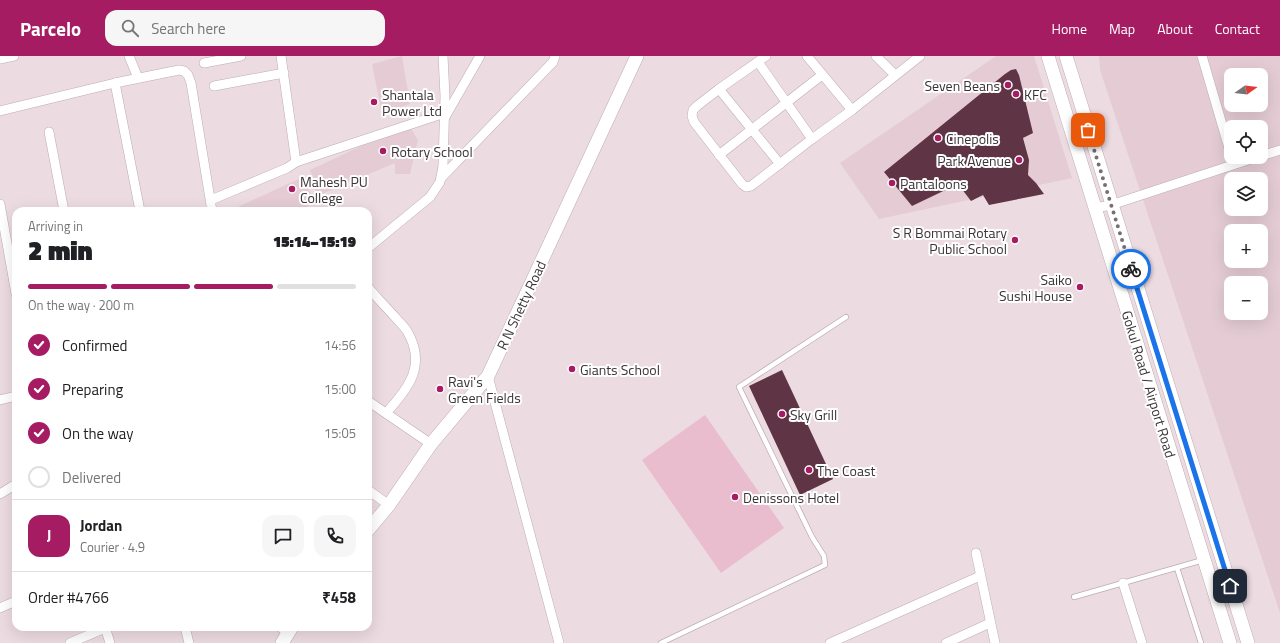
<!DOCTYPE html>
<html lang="en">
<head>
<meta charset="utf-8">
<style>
	body { margin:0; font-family:"Titillium Web",sans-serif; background:#f6f6f6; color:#202124; height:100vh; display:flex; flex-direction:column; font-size:15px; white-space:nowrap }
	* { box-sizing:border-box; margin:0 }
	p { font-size:13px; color:#757577 }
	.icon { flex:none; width:22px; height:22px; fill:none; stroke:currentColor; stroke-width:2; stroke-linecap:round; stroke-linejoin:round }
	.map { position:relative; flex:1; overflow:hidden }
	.side { position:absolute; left:12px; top:151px; width:360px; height:424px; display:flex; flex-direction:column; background:#fff; border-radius:12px; box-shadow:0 4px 16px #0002 }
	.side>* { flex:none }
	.needle { width:26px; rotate:76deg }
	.controls { position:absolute; left:1224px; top:12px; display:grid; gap:8px }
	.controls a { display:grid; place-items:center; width:44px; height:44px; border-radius:8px; background:#fff; box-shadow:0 4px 16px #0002; font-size:20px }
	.pin { position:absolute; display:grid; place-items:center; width:34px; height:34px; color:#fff; margin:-17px; border-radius:8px; box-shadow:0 2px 6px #0006 }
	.courier { position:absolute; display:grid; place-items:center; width:40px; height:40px; margin:-20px; border:3px solid #1a73e8; border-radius:50%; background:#fff; color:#222; box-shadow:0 1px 5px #0007 }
	.head em { font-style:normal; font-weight:800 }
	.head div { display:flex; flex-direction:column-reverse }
	.head { display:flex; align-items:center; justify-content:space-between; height:68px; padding:0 16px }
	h1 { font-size:26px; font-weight:800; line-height:30px }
	.bar { display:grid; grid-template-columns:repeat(4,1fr); gap:6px 4px; align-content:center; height:48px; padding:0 16px }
	.bar i { height:5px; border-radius:3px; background:#e0e0e0 }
	.bar .current { background:#a51c63 }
	.bar p { grid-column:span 4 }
	.line { display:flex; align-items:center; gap:10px; padding:0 16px; border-top:1px solid #e0e0e0 }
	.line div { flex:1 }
	.round { display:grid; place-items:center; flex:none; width:42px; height:42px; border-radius:12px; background:#f6f6f6 }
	ol { padding:0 16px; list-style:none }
	li { display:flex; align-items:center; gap:12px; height:44px }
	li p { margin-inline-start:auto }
	li .icon { padding:4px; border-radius:50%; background:#a51c63; color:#fff; stroke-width:4 }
	li:last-child { color:#757577 }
	li i { width:22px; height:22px; border:2px solid #e0e0e0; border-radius:50% }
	header { display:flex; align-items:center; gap:24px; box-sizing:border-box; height:56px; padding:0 20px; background:#a51c63; color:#fff }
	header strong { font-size:19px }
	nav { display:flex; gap:22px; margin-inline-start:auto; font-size:14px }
	.search { width:280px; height:36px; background:#f6f6f6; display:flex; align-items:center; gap:10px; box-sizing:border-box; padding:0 14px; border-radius:12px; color:#757577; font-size:15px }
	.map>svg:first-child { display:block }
	.built { fill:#e5ccd4; fill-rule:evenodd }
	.green { fill:#e9bdcd }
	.building { fill:#5f3445 }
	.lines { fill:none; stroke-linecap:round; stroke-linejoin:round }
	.lane-casing { stroke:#bdadb2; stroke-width:6 }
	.street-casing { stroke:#bdadb2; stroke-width:10 }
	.secondary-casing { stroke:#bdadb2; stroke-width:14 }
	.lane { stroke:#fff; stroke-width:4.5 }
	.street { stroke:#fff; stroke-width:9 }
	.secondary { stroke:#fff; stroke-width:13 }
	.done { stroke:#796e72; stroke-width:4; stroke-dasharray:0 7.2 }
	.route { stroke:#1a73e8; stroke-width:5 }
	.poi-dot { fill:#a51c63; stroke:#fff; stroke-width:1.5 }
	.labels { text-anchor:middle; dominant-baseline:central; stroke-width:4; stroke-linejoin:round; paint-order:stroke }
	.poi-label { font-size:14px; fill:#3b3436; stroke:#fff; text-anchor:start }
	.street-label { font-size:14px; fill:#3b3436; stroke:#fff }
</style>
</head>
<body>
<header>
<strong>Parcelo</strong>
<div class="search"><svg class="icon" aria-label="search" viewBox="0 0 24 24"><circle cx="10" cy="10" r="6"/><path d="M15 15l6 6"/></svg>Search here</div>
<nav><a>Home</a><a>Map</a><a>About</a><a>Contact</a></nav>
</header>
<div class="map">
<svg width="1280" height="587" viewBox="0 0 1280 587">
	<rect width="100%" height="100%" fill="#ecdbe1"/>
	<g class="built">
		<path d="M402,0l8,48 -28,10 -10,-50z"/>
		<path d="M996,0h38l38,122 -193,41 -39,-56z"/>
		<path d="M1099,0h181v557l-180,-543zM1231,19h30v30h-30zM1231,71h30v30h-30zM1231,123h30v30h-30zM1231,175h30v30h-30zM1231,227h30v30h-30z"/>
		<path d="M408,68l10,16 -8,34h-15v-11l-78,33 -7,-26z"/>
		<path d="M303,121l9,19 -6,15h-77z"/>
	</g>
	<path class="green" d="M705,359l79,113 -63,45 -79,-113z"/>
	<g class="building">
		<path d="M1016,13l3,6 14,58 -10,5 6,22 -1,15 8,8 8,11 -55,11 -6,-10 -12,6 -13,-17 -46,22 -28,-34 121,-98 6,-4z"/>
		<path d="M782,314l51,109 -33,16 -51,-109z"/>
	</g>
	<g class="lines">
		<defs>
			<g id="lane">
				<path d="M1177,512l24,75"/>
				<path d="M1074,541l129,-37"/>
				<path d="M661,587l164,-78 -1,-9 -12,-19 -73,-150 107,-70"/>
			</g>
			<g id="street">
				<path d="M129,0l9,22"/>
				<path d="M766,0l-47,33 -22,17 -4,4 -1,6 2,6 48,62 4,3 5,-1 61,-47 40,-29 68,-54"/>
				<path d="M807,0l45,54"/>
				<path d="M876,0l19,19"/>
				<path d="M1202,0l29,99"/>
				<path d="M0,3l14,-3"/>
				<path d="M758,6l54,77"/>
				<path d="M204,7l37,-7"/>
				<path d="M115,27l25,128"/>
				<path d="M214,30l70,-13"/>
				<path d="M719,33l61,75"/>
				<path d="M0,55l115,-28 64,-13 5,1 4,4 3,8 21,128"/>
				<path d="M445,61l35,-61"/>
				<path d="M49,76l15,79"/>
				<path d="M719,99l103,-80"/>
				<path d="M1261,100l19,-6"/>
				<path d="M296,106l149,-49"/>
				<path d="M442,121l111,-115 2,-6"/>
				<path d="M211,144l76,-32 9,-6 -15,-106"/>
				<path d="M0,148l16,90"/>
				<path d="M1095,152l16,-3 146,-48"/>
				<path d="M368,192l62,-51 10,-15 3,-16 2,-70 -2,-40"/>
				<path d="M368,231c8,10 18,20 27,30 4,5 9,9 12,14 20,34 2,57 -21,82"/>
				<path d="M488,320l71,267"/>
				<path d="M0,344l16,-4"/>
				<path d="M368,345l63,43"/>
				<path d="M368,434l21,15"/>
				<path d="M0,438l16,-10"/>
				<path d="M976,497l19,90"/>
				<path d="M1123,527l19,60"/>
				<path d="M0,552l16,-7"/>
				<path d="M105,571l5,16"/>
				<path d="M185,571l4,16"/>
				<path d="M280,571l8,6"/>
				<path d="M70,587l35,-15"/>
				<path d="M830,587l150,-67"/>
				<path d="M946,587l44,-20"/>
			</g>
			<g id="secondary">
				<path d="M1048,0l182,587"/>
				<path d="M1066,0l182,587"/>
				<path d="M368,474l21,-25 42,-61 57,-68 149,-320"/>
				<path d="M282,587l10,-16"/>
			</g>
		</defs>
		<use href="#lane" class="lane-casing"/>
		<use href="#street" class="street-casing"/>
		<use href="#secondary" class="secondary-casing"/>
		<use href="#lane" class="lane"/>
		<use href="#street" class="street"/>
		<use href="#secondary" class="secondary"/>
	</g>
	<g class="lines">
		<path class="done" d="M1088,74l43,139"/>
		<path class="route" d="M1131,213l99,317"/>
	</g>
	<g class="poi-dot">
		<circle cx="1008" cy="29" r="4"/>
		<circle cx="1016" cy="38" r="4"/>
		<circle cx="374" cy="46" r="4"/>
		<circle cx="938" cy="82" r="4"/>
		<circle cx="383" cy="95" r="4"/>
		<circle cx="1019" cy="104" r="4"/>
		<circle cx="892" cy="127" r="4"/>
		<circle cx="292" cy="133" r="4"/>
		<circle cx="1015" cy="184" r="4"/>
		<circle cx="1080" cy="231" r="4"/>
		<circle cx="572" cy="313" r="4"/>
		<circle cx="440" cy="333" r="4"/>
		<circle cx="782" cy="358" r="4"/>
		<circle cx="809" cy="414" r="4"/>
		<circle cx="735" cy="441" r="4"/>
	</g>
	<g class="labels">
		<g class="poi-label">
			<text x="1000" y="29" text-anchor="end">Seven Beans</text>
			<text x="382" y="38">Shantala<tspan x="382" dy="16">Power Ltd</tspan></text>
			<text x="1024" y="38">KFC</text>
			<text x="946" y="82">Cinepolis</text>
			<text x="391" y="95">Rotary School</text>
			<text x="1011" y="104" text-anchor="end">Park Avenue</text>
			<text x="300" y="125">Mahesh PU<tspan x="300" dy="16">College</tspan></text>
			<text x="900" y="127">Pantaloons</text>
			<text x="1007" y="176" text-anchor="end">S R Bommai Rotary<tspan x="1007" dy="16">Public School</tspan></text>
			<text x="1072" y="223" text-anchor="end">Saiko<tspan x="1072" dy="16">Sushi House</tspan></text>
			<text x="580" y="313">Giants School</text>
			<text x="448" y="325">Ravi's<tspan x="448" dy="16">Green Fields</tspan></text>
			<text x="790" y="358">Sky Grill</text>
			<text x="817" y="414">The Coast</text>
			<text x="743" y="441">Denissons Hotel</text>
		</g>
		<g class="street-label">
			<text transform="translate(521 249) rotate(-65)">R N Shetty Road</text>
			<text transform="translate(1149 328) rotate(73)">Gokul Road / Airport Road</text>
		</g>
	</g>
</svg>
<div class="controls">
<a><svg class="needle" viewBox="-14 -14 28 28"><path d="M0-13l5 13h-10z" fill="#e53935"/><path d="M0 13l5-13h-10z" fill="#757577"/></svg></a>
<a><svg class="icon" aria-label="locate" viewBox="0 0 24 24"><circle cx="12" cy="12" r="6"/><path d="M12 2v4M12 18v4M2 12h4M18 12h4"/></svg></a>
<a><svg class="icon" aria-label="layers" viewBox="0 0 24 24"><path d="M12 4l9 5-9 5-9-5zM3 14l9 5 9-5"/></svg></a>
<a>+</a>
<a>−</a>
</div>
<div class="pin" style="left:1088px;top:74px;background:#ea580c"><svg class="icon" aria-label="bag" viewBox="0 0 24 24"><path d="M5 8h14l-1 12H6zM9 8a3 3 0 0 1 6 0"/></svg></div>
<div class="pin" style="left:1230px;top:530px;background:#1f2937"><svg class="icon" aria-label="home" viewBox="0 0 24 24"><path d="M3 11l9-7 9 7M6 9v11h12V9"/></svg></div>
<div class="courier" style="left:1131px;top:213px"><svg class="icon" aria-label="bike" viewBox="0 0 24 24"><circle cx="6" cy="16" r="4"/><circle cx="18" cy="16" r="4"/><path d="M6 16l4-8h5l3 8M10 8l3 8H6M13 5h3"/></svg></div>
<section class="side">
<div class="head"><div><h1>2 min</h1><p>Arriving in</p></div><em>15:14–15:19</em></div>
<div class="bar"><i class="current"></i><i class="current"></i><i class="current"></i><i></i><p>On the way · 200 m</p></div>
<ol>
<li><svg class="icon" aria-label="check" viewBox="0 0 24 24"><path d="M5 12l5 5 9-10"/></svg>Confirmed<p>14:56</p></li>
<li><svg class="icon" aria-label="check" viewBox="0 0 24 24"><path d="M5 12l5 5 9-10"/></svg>Preparing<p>15:00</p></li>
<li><svg class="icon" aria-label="check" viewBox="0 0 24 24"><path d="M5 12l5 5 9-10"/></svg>On the way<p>15:05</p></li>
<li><i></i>Delivered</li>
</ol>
<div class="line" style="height:72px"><b class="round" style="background:#a51c63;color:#fff">J</b><div><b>Jordan</b><p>Courier · 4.9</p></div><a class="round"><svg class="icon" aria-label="chat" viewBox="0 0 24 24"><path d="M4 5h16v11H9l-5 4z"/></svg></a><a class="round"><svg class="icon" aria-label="phone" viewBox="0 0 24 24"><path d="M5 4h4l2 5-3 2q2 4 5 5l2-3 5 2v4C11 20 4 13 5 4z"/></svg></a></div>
<div class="line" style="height:52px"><div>Order #4766</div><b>₹458</b></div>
</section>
</div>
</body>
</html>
